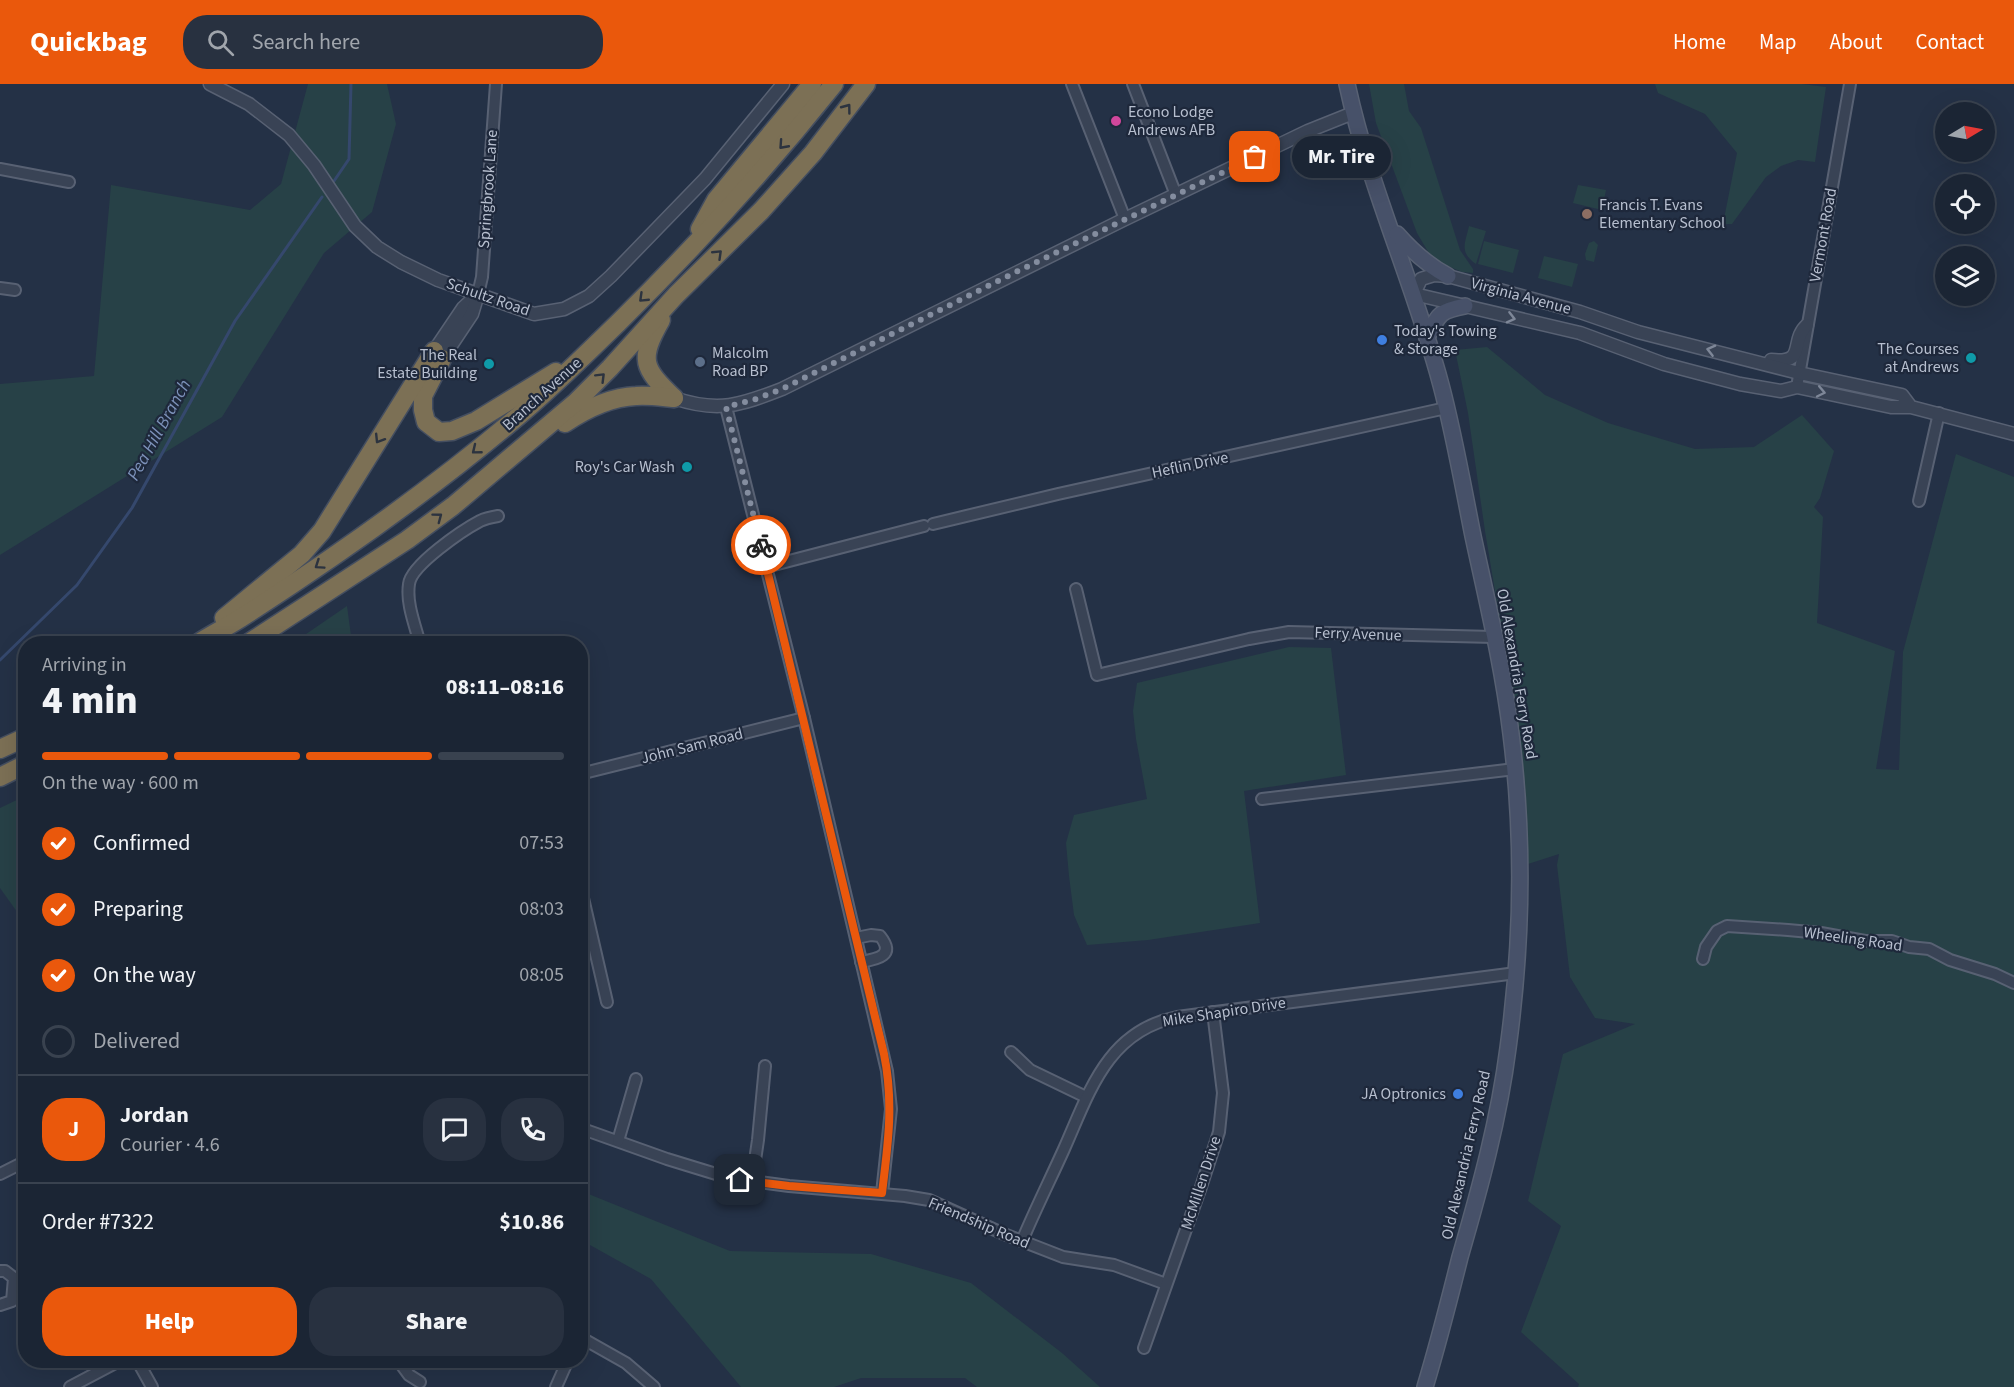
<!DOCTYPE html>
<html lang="en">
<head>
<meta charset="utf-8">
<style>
	body { margin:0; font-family:"Source Sans 3",sans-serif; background:#283140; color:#f1f3f6; height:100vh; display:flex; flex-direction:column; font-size:22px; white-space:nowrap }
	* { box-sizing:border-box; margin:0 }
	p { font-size:20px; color:#a0a5ac }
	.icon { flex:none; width:33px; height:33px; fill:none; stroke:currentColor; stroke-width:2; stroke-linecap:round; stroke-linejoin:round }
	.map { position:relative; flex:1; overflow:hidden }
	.details { position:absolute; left:18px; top:552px; width:570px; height:732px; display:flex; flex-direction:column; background:#1b2534; border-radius:24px; box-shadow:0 6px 24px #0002,0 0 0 2px #39424f }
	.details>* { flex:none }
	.needle { width:39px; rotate:80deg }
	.tools { position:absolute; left:1935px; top:18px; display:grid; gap:12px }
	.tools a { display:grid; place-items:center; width:60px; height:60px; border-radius:50%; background:#1b2534; box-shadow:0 6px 24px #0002,0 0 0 2px #39424f; font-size:30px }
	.pin { position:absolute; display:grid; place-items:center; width:51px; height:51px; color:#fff; margin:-26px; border-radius:12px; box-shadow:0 3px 9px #0006 }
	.courier { position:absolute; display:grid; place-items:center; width:60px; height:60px; margin:-30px; border:4px solid #ea580c; border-radius:50%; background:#fff; color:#222; box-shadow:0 2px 8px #0007 }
	.bubble { position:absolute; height:42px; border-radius:21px; background:#1b2534; box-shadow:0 6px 24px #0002,0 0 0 2px #39424f; font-size:20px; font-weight:800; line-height:42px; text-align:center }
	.overview em { font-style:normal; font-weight:800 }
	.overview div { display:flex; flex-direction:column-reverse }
	.overview { display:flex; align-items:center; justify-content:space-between; height:102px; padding:0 24px }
	h1 { font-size:39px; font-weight:800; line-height:45px }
	.bar { display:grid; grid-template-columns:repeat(4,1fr); gap:9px 6px; align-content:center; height:72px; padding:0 24px }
	.bar i { height:8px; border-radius:4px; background:#39424f }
	.bar .on { background:#ea580c }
	.bar p { grid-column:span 4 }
	.line { display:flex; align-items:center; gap:15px; padding:0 24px; border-top:2px solid #39424f }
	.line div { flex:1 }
	.round { display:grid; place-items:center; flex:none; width:63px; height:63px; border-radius:24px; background:#283140 }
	ol { padding:0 24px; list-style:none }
	li { display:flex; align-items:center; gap:18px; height:66px }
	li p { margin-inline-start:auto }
	li .icon { padding:6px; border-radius:50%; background:#ea580c; color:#fff; stroke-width:4 }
	li:last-child { color:#a0a5ac }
	li i { width:33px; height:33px; border:3px solid #39424f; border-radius:50% }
	.button { display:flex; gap:12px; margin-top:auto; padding:12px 24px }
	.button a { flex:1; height:69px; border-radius:24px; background:#ea580c; color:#fff; font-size:24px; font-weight:800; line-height:69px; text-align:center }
	.button a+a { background:#283140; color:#f1f3f6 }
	header { display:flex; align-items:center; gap:36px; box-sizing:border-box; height:84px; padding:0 30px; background:#ea580c; color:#fff }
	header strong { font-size:28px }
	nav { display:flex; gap:33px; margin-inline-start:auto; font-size:21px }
	.search { width:420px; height:54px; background:#283140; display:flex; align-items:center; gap:15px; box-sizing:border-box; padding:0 21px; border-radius:24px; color:#a0a5ac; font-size:22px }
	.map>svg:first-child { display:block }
	.green { fill:#274147 }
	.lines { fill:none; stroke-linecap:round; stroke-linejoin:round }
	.stream { stroke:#35486d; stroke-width:3 }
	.minor-casing { stroke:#586173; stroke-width:14 }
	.tertiary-casing { stroke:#586173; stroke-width:15 }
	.secondary-casing { stroke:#586173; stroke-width:18 }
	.motorway-casing { stroke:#444e60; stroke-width:21 }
	.minor { stroke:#394355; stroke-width:10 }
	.tertiary { stroke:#394355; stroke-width:12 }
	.secondary { stroke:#475169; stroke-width:15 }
	.motorway { stroke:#7c7055; stroke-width:18 }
	.oneway { stroke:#2c333f }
	.oneway2 { stroke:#7e8798 }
	.done { stroke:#848d9f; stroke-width:6; stroke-dasharray:0 10.8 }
	.route { stroke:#ea580c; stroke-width:8 }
	.hotel-dot { fill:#d1479c; stroke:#1e283b; stroke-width:2 }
	.education-dot { fill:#8d6e63; stroke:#1e283b; stroke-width:2 }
	.shop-dot { fill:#3f7fe0; stroke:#1e283b; stroke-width:2 }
	.culture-dot { fill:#0f9aa8; stroke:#1e283b; stroke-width:2 }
	.service-dot { fill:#5c6f8a; stroke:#1e283b; stroke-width:2 }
	.labels { text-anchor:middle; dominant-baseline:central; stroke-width:4.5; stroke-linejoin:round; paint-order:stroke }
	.poi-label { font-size:16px; fill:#b7bfcf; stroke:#1e283b; text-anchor:start }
	.street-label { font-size:16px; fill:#b7bfcf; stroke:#1e283b }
	.water-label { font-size:18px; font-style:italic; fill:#7c91b9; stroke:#1e283b }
</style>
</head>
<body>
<header>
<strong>Quickbag</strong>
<div class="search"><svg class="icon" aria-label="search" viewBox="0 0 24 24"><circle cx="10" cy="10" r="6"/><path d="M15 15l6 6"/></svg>Search here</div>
<nav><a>Home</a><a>Map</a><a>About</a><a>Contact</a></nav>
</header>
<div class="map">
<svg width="2014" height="1303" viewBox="0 0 2014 1303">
	<rect width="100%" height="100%" fill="#243146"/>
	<g class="green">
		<path d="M308,0h79l9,40 -24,88 -48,41 -102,164 -222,138v-171l94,-8 17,-191 139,25 31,-26z"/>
		<path d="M1369,0h35l5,27 12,17 39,122 13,19v4l-11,-1 -19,-8 -13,-9 -13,-22 -41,-110z"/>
		<path d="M1655,0h147l24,3 -11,75 -17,-2 -17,6 -15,11 -34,47h-9l14,-71 -32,-39 -47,-21z"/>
		<path d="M1578,101l28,5 -4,20 -29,-7z"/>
		<path d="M1469,142l17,5 -10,33c-17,-12 -11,-20 -7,-38z"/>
		<path d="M1484,157l35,9 -6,23 -35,-9z"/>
		<path d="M1594,157l4,4 -4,17 -8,-2 -1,-6 4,-11z"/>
		<path d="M1544,172l34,8 -6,23 -34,-9z"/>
		<path d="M1487,263l58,48 63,28 87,26 59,-2 48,-32 32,36 -14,47 -6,9 9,10 -6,106 78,28 -19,118 23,1 4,-118 53,-198 58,23v910h-436l1,-3 -58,-52 40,-106 -33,-25 35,-147 72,-30 -40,-6 -25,-41 -13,-112 2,-11 -31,10 -1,-40 -8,-89 -34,-204 -17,-118 -13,-63z"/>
		<path d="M347,522l5,37h-59z"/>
		<path d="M1289,563l42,1 15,127 -102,16 16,132 -112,17 -61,5 -13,-30 -5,-39 -3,-33 8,-28 73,-16 -11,-60 -3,-28 4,-28z"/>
		<path d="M25,712v127l-25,-35v-80z"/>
		<path d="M581,1107l149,60 141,3 100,29 91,70 38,34h-123l-12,-9h-104l-27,9h-93l-90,-108 -70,-39z"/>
	</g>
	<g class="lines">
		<g class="stream">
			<path d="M334,97l15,-22 2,-75"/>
			<path d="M0,576l77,-75 55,-77 103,-187 87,-124"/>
		</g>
		<defs>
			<g id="minor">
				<path d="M1072,0l53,135"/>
				<path d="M1133,0l43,111"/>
				<path d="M0,85l69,13"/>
				<path d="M0,204l15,2"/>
				<path d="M478,210l4,-17 14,-193"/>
				<path d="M1797,303l53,-303"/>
				<path d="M726,323l78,311 83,353 4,38 -9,84"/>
				<path d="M1919,417l20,-88"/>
				<path d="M933,440l125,-30 388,-86"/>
				<path d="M766,483l158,-41"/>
				<path d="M1076,505l21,86 152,-36 40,-7 205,5"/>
				<path d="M420,560c-5,-19 -14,-41 -11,-60 2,-19 54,-54 71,-63 6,-3 12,-4 18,-5"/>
				<path d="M580,690l224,-56"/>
				<path d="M1262,715l253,-30"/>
				<path d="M580,801l27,117"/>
				<path d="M856,854l15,-3 9,1c16,20 -3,23 -19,26"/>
				<path d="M1703,875l3,-12 11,-16 10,-5 61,4 33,3 44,8h27l17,6 20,2 21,11 45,14 19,9"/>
				<path d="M1011,968l19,18 56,27"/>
				<path d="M580,1044l87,31 62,19 60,8 116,10 24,4 75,34 59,23 51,8 52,19"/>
				<path d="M618,1057l18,-62"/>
				<path d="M0,1090l26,-13"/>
				<path d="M752,1097l6,-41 7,-74"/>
				<path d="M1022,1157c13,-31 28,-61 42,-92 25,-56 43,-118 113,-132l339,-44"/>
				<path d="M0,1187h5l9,7 -2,23 -12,4"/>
				<path d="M580,1253l46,26 28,24"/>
				<path d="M1144,1264l56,-158 19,-58 4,-39 -10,-81"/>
				<path d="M137,1276l15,27"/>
				<path d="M398,1276l11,15 11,7"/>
				<path d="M70,1303l51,-27"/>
				<path d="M556,1303l12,-27"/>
			</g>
			<g id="tertiary">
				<path d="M210,0l39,20 40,31 25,30 41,61 22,21 24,15 37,18 96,34 30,-5 25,-13 22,-20 94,-97 78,-95"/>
				<path d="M434,267l29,-43 14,-13"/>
				<path d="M442,275l30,-45 6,-20"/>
				<path d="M1771,276c37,4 18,-19 36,-35"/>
				<path d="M674,314c44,15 67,7 108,-9l343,-170 183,-88 45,-18"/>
				<path d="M1911,323l-9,-12 -103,-22 -161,-41 -58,-20 -132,-36 -14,-1 -13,4 -7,15 166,39 84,31 76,20 41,7 16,-4 94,20h20l103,27"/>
			</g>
			<g id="secondary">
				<path d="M1347,0c22,103 67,199 94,301 13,49 22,101 32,151 14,65 30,131 38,198 13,103 11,211 -3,314 -9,71 -28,140 -48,209 -11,44 -22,87 -35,130"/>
				<path d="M1397,150c15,17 30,31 51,42"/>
				<path d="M1427,253c12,-23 12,-26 38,-31"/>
			</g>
			<g id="motorway">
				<path d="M700,145l16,-29 96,-116"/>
				<path d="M661,236c-23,40 -18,48 13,78"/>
				<path d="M442,275l-19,37v14l3,12 13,10 13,-1 24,-10 80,-49"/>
				<path d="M565,339c21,-14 46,-26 71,-27 12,-1 26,1 38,2"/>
				<path d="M224,534l78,-64 20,-23 112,-180"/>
				<path d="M197,560c15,-10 32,-18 47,-28 96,-62 191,-129 278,-203 34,-29 65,-60 96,-90 77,-76 149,-155 216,-239"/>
				<path d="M247,560l160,-104 46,-34 123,-104 34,-34 66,-73 85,-84 52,-58 53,-69"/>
				<path d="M0,665l26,-12"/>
				<path d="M0,693l26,-13"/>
			</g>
		</defs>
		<use href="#minor" class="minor-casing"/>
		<use href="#tertiary" class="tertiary-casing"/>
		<use href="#secondary" class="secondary-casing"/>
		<use href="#motorway" class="motorway-casing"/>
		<use href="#minor" class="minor"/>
		<use href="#tertiary" class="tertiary"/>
		<use href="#secondary" class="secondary"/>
		<use href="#motorway" class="motorway"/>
	</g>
	<defs><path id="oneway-chevron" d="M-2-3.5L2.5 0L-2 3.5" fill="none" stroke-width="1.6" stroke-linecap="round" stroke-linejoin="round" transform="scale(1.5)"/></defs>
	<g class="oneway">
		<use href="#oneway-chevron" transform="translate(847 24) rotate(-53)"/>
		<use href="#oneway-chevron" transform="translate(783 61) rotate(132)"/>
		<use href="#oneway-chevron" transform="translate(718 170) rotate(-44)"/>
		<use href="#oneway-chevron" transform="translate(643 214) rotate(136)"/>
		<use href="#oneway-chevron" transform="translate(601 293) rotate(-45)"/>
		<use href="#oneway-chevron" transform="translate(379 355) rotate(122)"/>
		<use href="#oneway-chevron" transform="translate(476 366) rotate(141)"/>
		<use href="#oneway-chevron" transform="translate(438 433) rotate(-37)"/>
		<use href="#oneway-chevron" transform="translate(319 481) rotate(146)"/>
	</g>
	<g class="oneway2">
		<use href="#oneway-chevron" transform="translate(1511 234) rotate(14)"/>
		<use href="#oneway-chevron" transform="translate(1711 266) rotate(-166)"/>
		<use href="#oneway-chevron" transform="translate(1821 308) rotate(12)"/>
	</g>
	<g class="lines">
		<path class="done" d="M761,461l-35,-138 30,-8 26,-10 234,-117 239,-115"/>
		<path class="route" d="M740,1096l49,6 93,7c6,-48 12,-90 2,-139l-123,-509"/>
	</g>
	<circle class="hotel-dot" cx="1116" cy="37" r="6"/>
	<circle class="education-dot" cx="1587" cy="130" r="6"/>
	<g class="shop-dot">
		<circle cx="1382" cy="256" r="6"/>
		<circle cx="1458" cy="1010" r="6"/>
	</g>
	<g class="culture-dot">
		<circle cx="1971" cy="274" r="6"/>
		<circle cx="489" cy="280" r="6"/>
		<circle cx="687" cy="383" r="6"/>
	</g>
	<circle class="service-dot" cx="700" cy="278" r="6"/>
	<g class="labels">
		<g class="poi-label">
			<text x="1128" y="28">Econo Lodge<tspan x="1128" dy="18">Andrews AFB</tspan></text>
			<text x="1599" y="121">Francis T. Evans<tspan x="1599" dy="18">Elementary School</tspan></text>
			<text x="1394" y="247">Today's Towing<tspan x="1394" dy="18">&amp; Storage</tspan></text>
			<text x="1959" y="265" text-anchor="end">The Courses<tspan x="1959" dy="18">at Andrews</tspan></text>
			<text x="712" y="269">Malcolm<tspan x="712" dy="18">Road BP</tspan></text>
			<text x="477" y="271" text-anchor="end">The Real<tspan x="477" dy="18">Estate Building</tspan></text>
			<text x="675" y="383" text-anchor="end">Roy's Car Wash</text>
			<text x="1446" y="1010" text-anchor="end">JA Optronics</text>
		</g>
		<g class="street-label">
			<text transform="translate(488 105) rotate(-86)">Springbrook Lane</text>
			<text transform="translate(1823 151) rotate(-80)">Vermont Road</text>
			<text transform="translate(1521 212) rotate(15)">Virginia Avenue</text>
			<text transform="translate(488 213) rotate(19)">Schultz Road</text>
			<text transform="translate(542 310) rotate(-42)">Branch Avenue</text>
			<text transform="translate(1190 381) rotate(-12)">Heflin Drive</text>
			<text transform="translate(1358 550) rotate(2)">Ferry Avenue</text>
			<text transform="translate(1517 590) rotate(80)">Old Alexandria Ferry Road</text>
			<text transform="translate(692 662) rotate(-14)">John Sam Road</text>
			<text transform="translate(1853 855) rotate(8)">Wheeling Road</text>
			<text transform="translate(1224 928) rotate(-9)">Mike Shapiro Drive</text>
			<text transform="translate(1466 1071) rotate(-77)">Old Alexandria Ferry Road</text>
			<text transform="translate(1201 1099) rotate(-72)">McMillen Drive</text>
			<text transform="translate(979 1139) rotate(23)">Friendship Road</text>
		</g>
		<g class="water-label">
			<text transform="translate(159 346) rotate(-61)">Pea Hill Branch</text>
		</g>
	</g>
</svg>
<div class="tools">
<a><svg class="needle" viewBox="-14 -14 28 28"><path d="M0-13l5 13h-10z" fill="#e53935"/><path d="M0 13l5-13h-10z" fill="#a0a5ac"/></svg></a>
<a><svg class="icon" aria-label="locate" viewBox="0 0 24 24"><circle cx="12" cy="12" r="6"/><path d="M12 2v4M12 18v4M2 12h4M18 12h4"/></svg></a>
<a><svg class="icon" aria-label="layers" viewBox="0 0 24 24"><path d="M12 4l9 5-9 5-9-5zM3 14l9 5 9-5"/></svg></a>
</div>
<div class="pin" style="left:1255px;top:73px;background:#ea580c"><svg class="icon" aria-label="bag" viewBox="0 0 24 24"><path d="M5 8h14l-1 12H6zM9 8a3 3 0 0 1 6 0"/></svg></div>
<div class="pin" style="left:740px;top:1096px;background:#1f2937"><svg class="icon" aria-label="home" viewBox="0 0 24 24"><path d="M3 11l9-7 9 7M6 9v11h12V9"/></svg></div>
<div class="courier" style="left:761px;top:461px"><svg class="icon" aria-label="bike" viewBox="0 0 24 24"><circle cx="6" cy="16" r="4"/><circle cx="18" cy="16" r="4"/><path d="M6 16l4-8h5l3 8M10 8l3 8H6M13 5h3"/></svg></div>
<div class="bubble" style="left:1292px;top:52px;width:99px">Mr. Tire</div>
<section class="details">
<div class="overview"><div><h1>4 min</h1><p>Arriving in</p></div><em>08:11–08:16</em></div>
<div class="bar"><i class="on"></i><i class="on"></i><i class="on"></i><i></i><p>On the way · 600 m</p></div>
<ol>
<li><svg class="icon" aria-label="check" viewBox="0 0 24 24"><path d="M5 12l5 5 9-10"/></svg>Confirmed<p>07:53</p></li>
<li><svg class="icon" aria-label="check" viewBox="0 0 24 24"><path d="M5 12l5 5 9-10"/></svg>Preparing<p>08:03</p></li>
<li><svg class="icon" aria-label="check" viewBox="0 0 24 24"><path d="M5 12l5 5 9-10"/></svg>On the way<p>08:05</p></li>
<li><i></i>Delivered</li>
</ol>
<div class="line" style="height:108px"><b class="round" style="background:#ea580c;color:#fff">J</b><div><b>Jordan</b><p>Courier · 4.6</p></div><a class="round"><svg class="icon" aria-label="chat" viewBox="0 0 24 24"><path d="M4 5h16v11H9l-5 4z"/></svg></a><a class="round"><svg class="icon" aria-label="phone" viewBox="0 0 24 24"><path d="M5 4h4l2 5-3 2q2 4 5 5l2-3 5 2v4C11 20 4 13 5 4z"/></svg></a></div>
<div class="line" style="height:78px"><div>Order #7322</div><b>$10.86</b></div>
<div class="button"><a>Help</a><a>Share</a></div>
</section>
</div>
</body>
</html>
